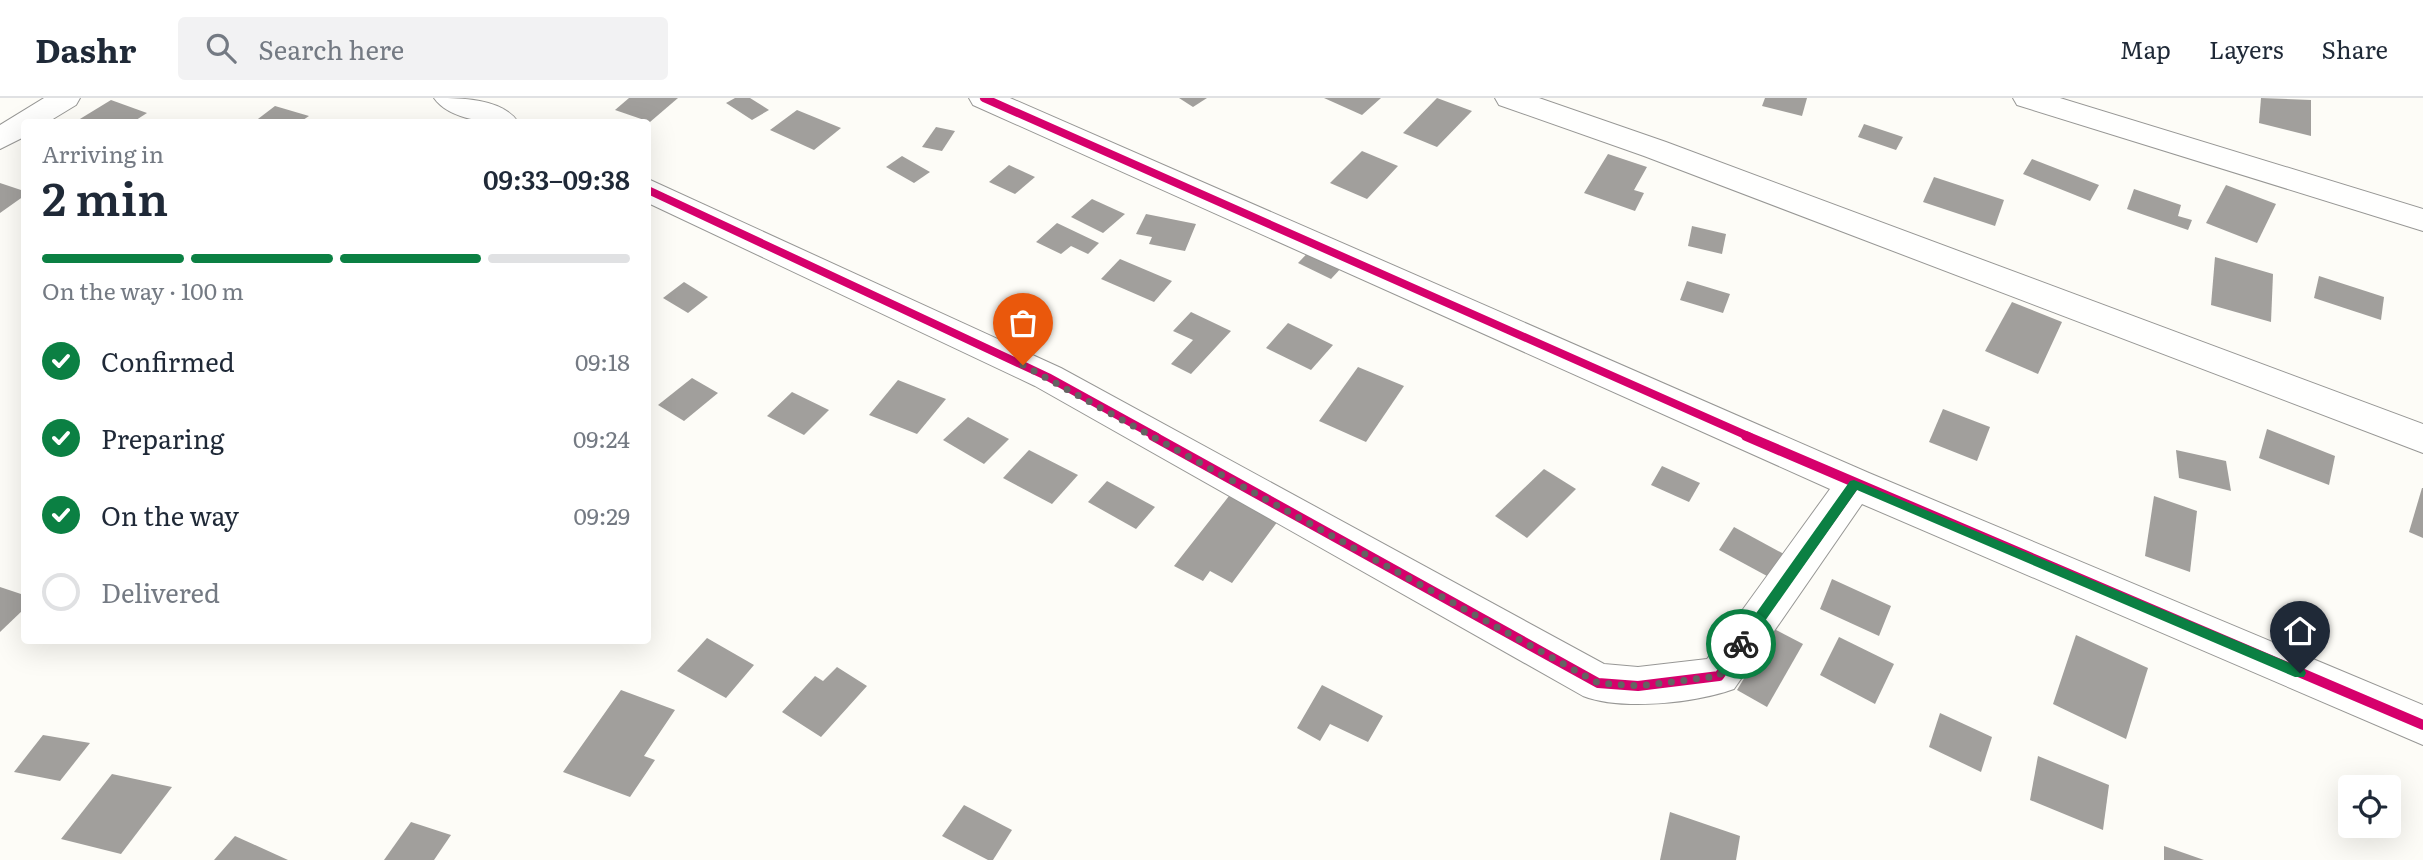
<!DOCTYPE html>
<html lang="en">
<head>
<meta charset="utf-8">
<style>
	body { margin:0; font-family:Literata,serif; background:#f2f2f3; color:#1f2937; height:100vh; display:flex; flex-direction:column; font-size:26px; white-space:nowrap }
	* { box-sizing:border-box; margin:0 }
	p { font-size:23px; color:#747a83 }
	.icon { flex:none; width:38px; height:38px; fill:none; stroke:currentColor; stroke-width:2; stroke-linecap:round; stroke-linejoin:round }
	.map { position:relative; flex:1; overflow:hidden }
	.details { position:absolute; left:21px; top:21px; width:630px; height:525px; display:flex; flex-direction:column; background:#fff; border-radius:7px; box-shadow:0 7px 28px #0002 }
	.details>* { flex:none }
	.buttons { position:absolute; left:2338px; top:677px; display:grid; gap:14px }
	.buttons a { display:grid; place-items:center; width:63px; height:63px; border-radius:7px; background:#fff; box-shadow:0 7px 28px #0002; font-size:35px }
	.pin { position:absolute; display:grid; place-items:center; width:60px; height:60px; color:#fff; margin:-72px -30px; border-radius:50% 50% 50% 0; rotate:-45deg; box-shadow:0 0 7px #0007 }
	.pin .icon { rotate:45deg }
	.courier { position:absolute; display:grid; place-items:center; width:70px; height:70px; margin:-35px; border:5px solid #0b8043; border-radius:50%; background:#fff; color:#222; box-shadow:0 2px 9px #0007 }
	.headline em { font-style:normal; font-weight:600 }
	.headline div { display:flex; flex-direction:column-reverse }
	.headline { display:flex; align-items:center; justify-content:space-between; height:119px; padding:0 21px }
	h1 { font-size:46px; font-weight:600; line-height:52px }
	.bar { display:grid; grid-template-columns:repeat(4,1fr); gap:10px 7px; align-content:center; height:84px; padding:0 21px }
	.bar i { height:9px; border-radius:5px; background:#e0e1e3 }
	.bar .on { background:#0b8043 }
	.bar p { grid-column:span 4 }
	ol { padding:0 21px; list-style:none }
	li { display:flex; align-items:center; gap:21px; height:77px }
	li p { margin-inline-start:auto }
	li .icon { padding:7px; border-radius:50%; background:#0b8043; color:#fff; stroke-width:4 }
	li:last-child { color:#747a83 }
	li i { width:38px; height:38px; border:4px solid #e0e1e3; border-radius:50% }
	header { display:flex; align-items:center; gap:42px; box-sizing:border-box; height:98px; padding:0 35px; background:#fff; border-bottom:2px solid #e0e1e3 }
	header strong { font-size:33px }
	nav { display:flex; gap:38px; margin-inline-start:auto; font-size:24px }
	.search { width:490px; height:63px; background:#f2f2f3; display:flex; align-items:center; gap:18px; box-sizing:border-box; padding:0 24px; border-radius:7px; color:#747a83; font-size:26px }
	.map>svg:first-child { display:block }
	.building { fill:#a19f9c }
	.lines { fill:none; stroke-linecap:round; stroke-linejoin:round }
	.minor-casing { stroke:#979795; stroke-width:2 }
	.minor { fill:#fffffe; fill-rule:evenodd }
	.cycleway-far1-casing { stroke:#fff; stroke-width:11 }
	.cycleway-casing { stroke:#fff; stroke-width:14 }
	.cycleway-far1 { stroke:#d6006c; stroke-width:8 }
	.cycleway { stroke:#d6006c; stroke-width:10 }
	.route { fill:#0b8043 }
	.done { stroke:#646362; stroke-width:7; stroke-dasharray:0 12.6 }
</style>
</head>
<body>
<header>
<strong>Dashr</strong>
<div class="search"><svg class="icon" aria-label="search" viewBox="0 0 24 24"><circle cx="10" cy="10" r="6"/><path d="M15 15l6 6"/></svg>Search here</div>
<nav><a>Map</a><a>Layers</a><a>Share</a></nav>
</header>
<div class="map">
<svg width="2423" height="762" viewBox="0 0 2423 762">
	<rect width="100%" height="100%" fill="#fdfcf7"/>
	<g class="building">
		<path d="M629,0h49l-28,24 -35,-12z"/>
		<path d="M735,0h15l19,12 -17,10 -26,-17z"/>
		<path d="M1179,0h28l-14,9z"/>
		<path d="M1324,0h57l-19,17z"/>
		<path d="M1437,0l35,13 -35,36 -34,-14z"/>
		<path d="M1765,0h42l-5,18 -40,-10z"/>
		<path d="M2261,0l50,2v36l-52,-13z"/>
		<path d="M111,2l36,13 -14,9h-58z"/>
		<path d="M275,8l34,10 -9,6h-46z"/>
		<path d="M797,12l44,18 -27,22 -44,-20z"/>
		<path d="M1864,26l39,13 -7,13 -38,-13z"/>
		<path d="M936,29l19,4 -13,20 -20,-4z"/>
		<path d="M1362,53l36,15 -31,33 -37,-16z"/>
		<path d="M1608,56l39,13 -13,23 10,3 -9,18 -51,-18z"/>
		<path d="M902,58l28,16 -16,11 -28,-16z"/>
		<path d="M2032,61l67,26 -9,16 -67,-27z"/>
		<path d="M1009,67l26,12 -20,17 -26,-12z"/>
		<path d="M1934,79l70,23 -9,26 -72,-24z"/>
		<path d="M0,85l24,8v5l-24,17z"/>
		<path d="M2226,87l50,19 -19,39 -51,-20z"/>
		<path d="M2134,91l47,16 -3,11 14,4 -4,10 -61,-21z"/>
		<path d="M1092,101l33,15 -22,19 -32,-16z"/>
		<path d="M1146,116l50,10 -11,27 -36,-7 3,-7 -16,-3z"/>
		<path d="M1057,125l42,20 -11,11 -17,-8 -10,8 -25,-12z"/>
		<path d="M1692,128l34,8 -4,20 -34,-8z"/>
		<path d="M1323,139l33,15 -25,27 -33,-16z"/>
		<path d="M2215,159l58,17 -2,48 -60,-17z"/>
		<path d="M1120,161l52,22 -18,21 -53,-23z"/>
		<path d="M2319,178l65,21 -3,23 -67,-22z"/>
		<path d="M1687,183l43,13 -7,19 -43,-13z"/>
		<path d="M684,184l24,15 -20,16 -25,-15z"/>
		<path d="M2012,204l50,20 -24,52 -53,-23z"/>
		<path d="M1191,214l40,19 -40,43 -20,-10 22,-24 -20,-9z"/>
		<path d="M1288,225l45,22 -22,25 -45,-22z"/>
		<path d="M1358,269l46,19 -38,56 -47,-21z"/>
		<path d="M692,280l26,15 -34,28 -26,-16z"/>
		<path d="M898,282l48,19 -29,35 -48,-19z"/>
		<path d="M792,294l37,18 -25,25 -37,-19z"/>
		<path d="M1943,311l47,18 -13,34 -48,-19z"/>
		<path d="M968,319l41,22 -25,25 -41,-24z"/>
		<path d="M2267,331l68,27 -6,29 -70,-27z"/>
		<path d="M1029,352l49,25 -26,29 -49,-26z"/>
		<path d="M2176,352l50,11 5,30 -52,-13z"/>
		<path d="M1662,368l38,17 -11,19 -38,-17z"/>
		<path d="M1544,371l32,20 -49,49 -32,-22z"/>
		<path d="M1107,383l48,26 -19,22 -48,-27z"/>
		<path d="M2422,390h1v50l-14,-6z"/>
		<path d="M1229,398l49,25 -46,62 -22,-12 -7,10 -29,-15z"/>
		<path d="M2154,398l43,15 -7,61 -45,-16z"/>
		<path d="M1734,429l59,32 -15,23 -59,-32z"/>
		<path d="M1832,481l59,27 -12,30 -59,-27z"/>
		<path d="M0,489l24,8v14l-24,23z"/>
		<path d="M1774,531l29,15 -36,63 -30,-17z"/>
		<path d="M2076,537l72,33 -22,71 -73,-35z"/>
		<path d="M1839,539l55,27 -19,40 -55,-29z"/>
		<path d="M707,540l47,27 -28,33 -49,-27z"/>
		<path d="M837,569l30,19 -46,51 -39,-25 33,-36 8,5z"/>
		<path d="M1322,587l61,31 -15,26 -38,-18 -10,17 -23,-13z"/>
		<path d="M621,592l54,20 -31,46 11,4 -25,37 -67,-25z"/>
		<path d="M1940,615l52,24 -11,35 -52,-25z"/>
		<path d="M43,637l47,8 -30,38 -46,-9z"/>
		<path d="M2038,658l71,29 -6,45 -73,-30z"/>
		<path d="M112,676l60,13 -51,67 -60,-15z"/>
		<path d="M964,707l48,25 -19,30h-5l-46,-24z"/>
		<path d="M1670,714l70,24 -4,24h-76z"/>
		<path d="M411,724l40,13 -17,25h-50z"/>
		<path d="M235,738l53,24h-74z"/>
		<path d="M2164,748l40,14h-40z"/>
	</g>
	<g class="lines">
		<defs>
			<g id="minor">
				<path d="M44,0h36l-4,7 -28,17h-24v15l-24,12v-24z"/>
				<path d="M434,0c26,0 68,0 84,24 -25,2 -68,-1 -84,-24z"/>
				<path d="M969,0h41l859,375 554,232v40l-561,-241 -128,185c-39,14 -112,22 -151,7l-548,-310 -387,-183v-24l413,189 543,296 34,3 69,-8 123,-170 -857,-384z"/>
				<path d="M1495,0h44l127,44 757,282v29l-779,-297 -145,-51z"/>
				<path d="M2013,0h47l363,111v22l-406,-126z"/>
			</g>
		</defs>
		<use href="#minor" class="minor-casing"/>
		<use href="#minor" class="minor"/>
		<defs>
			<g id="cycleway-far1">
				<path d="M984,0l766,339"/>
				<path d="M648,92l400,187 109,60"/>
			</g>
			<g id="cycleway">
				<path d="M1153,338l445,247 40,3 81,-10 136,-192"/>
				<path d="M1746,338l677,289"/>
			</g>
		</defs>
		<use href="#cycleway-far1" class="cycleway-far1-casing"/>
		<use href="#cycleway" class="cycleway-casing"/>
		<use href="#cycleway-far1" class="cycleway-far1"/>
		<use href="#cycleway" class="cycleway"/>
	</g>
	<path class="route" d="M1854,382l450,189 2,4 -2,4h-9l-438,-187 -111,158h-9v-8l113,-159z"/>
	<g class="lines">
		<path class="done" d="M1023,267l575,318 41,3 80,-10 22,-32"/>
	</g>
</svg>
<div class="buttons">
<a><svg class="icon" aria-label="locate" viewBox="0 0 24 24"><circle cx="12" cy="12" r="6"/><path d="M12 2v4M12 18v4M2 12h4M18 12h4"/></svg></a>
</div>
<div class="pin" style="left:1023px;top:267px;background:#ea580c"><svg class="icon" aria-label="bag" viewBox="0 0 24 24"><path d="M5 8h14l-1 12H6zM9 8a3 3 0 0 1 6 0"/></svg></div>
<div class="pin" style="left:2300px;top:575px;background:#1f2937"><svg class="icon" aria-label="home" viewBox="0 0 24 24"><path d="M3 11l9-7 9 7M6 9v11h12V9"/></svg></div>
<div class="courier" style="left:1741px;top:546px"><svg class="icon" aria-label="bike" viewBox="0 0 24 24"><circle cx="6" cy="16" r="4"/><circle cx="18" cy="16" r="4"/><path d="M6 16l4-8h5l3 8M10 8l3 8H6M13 5h3"/></svg></div>
<section class="details">
<div class="headline"><div><h1>2 min</h1><p>Arriving in</p></div><em>09:33–09:38</em></div>
<div class="bar"><i class="on"></i><i class="on"></i><i class="on"></i><i></i><p>On the way · 100 m</p></div>
<ol>
<li><svg class="icon" aria-label="check" viewBox="0 0 24 24"><path d="M5 12l5 5 9-10"/></svg>Confirmed<p>09:18</p></li>
<li><svg class="icon" aria-label="check" viewBox="0 0 24 24"><path d="M5 12l5 5 9-10"/></svg>Preparing<p>09:24</p></li>
<li><svg class="icon" aria-label="check" viewBox="0 0 24 24"><path d="M5 12l5 5 9-10"/></svg>On the way<p>09:29</p></li>
<li><i></i>Delivered</li>
</ol>
</section>
</div>
</body>
</html>
